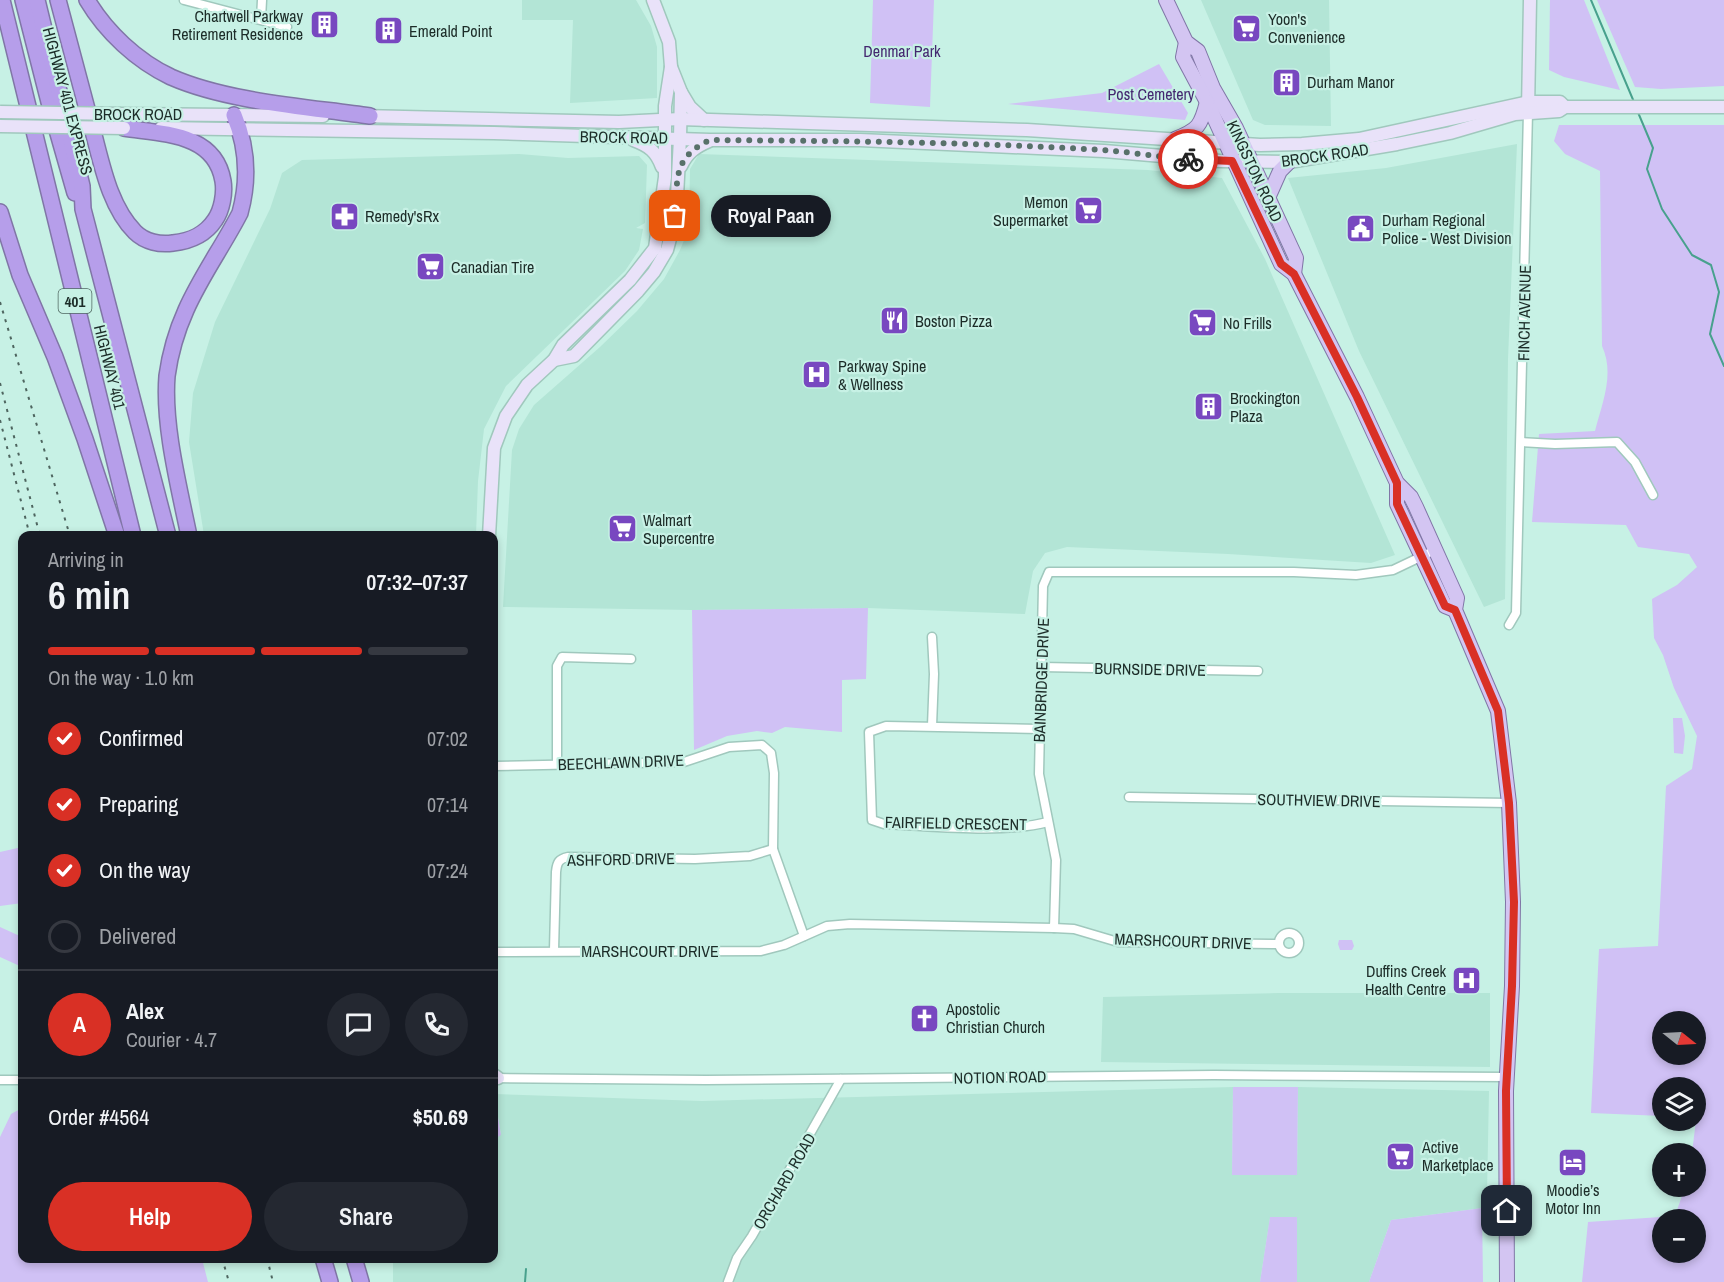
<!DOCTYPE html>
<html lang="en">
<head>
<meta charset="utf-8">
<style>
	body { margin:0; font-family:"Archivo Narrow",sans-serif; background:#242831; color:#f1f3f6; height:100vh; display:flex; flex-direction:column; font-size:22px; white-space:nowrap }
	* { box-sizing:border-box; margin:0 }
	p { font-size:20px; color:#9ea1a6 }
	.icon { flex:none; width:33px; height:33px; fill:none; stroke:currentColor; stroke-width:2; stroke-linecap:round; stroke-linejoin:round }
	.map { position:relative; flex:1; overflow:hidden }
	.drawer { position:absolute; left:18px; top:531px; width:480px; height:732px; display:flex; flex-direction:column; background:#171b24; border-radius:12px; box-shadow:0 3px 9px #0003 }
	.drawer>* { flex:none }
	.needle { width:39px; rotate:108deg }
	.controls { position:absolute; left:1652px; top:1011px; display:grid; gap:12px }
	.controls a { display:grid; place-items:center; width:54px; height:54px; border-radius:50%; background:#171b24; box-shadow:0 3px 9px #0003; font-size:30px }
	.pin { position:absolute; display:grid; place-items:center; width:51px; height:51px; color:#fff; margin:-26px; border-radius:12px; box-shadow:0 3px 9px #0006 }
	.courier { position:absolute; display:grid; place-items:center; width:60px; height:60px; margin:-30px; border:4px solid #d93025; border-radius:50%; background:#fff; color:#222; box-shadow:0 2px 8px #0007 }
	.bubble { position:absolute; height:42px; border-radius:21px; background:#171b24; box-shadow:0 3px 9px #0003; font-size:20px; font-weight:600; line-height:42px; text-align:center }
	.summary em { font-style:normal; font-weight:600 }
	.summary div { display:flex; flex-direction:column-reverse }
	.summary { display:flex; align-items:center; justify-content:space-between; height:102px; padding:0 30px }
	h1 { font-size:39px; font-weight:600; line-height:45px }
	.bar { display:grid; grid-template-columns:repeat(4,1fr); gap:9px 6px; align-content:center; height:72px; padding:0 30px }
	.bar i { height:8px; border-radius:4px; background:#363941 }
	.bar .on { background:#d93025 }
	.bar p { grid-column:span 4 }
	.line { display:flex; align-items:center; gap:15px; padding:0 30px; border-top:2px solid #363941 }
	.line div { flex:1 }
	.round { display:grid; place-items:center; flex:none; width:63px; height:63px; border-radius:32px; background:#242831 }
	ol { padding:0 30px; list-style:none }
	li { display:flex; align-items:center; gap:18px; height:66px }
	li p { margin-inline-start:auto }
	li .icon { padding:6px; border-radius:50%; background:#d93025; color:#fff; stroke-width:4 }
	li:last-child { color:#9ea1a6 }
	li i { width:33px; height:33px; border:3px solid #363941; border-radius:50% }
	.button { display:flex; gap:12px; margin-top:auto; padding:12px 30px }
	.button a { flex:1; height:69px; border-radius:36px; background:#d93025; color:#fff; font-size:24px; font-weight:600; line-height:69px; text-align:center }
	.button a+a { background:#242831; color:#f1f3f6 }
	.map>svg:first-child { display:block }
	.built { fill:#b3e5d6 }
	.green { fill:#d0c1f5; fill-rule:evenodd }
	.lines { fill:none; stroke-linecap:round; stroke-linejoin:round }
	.stream { stroke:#48a18d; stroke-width:2 }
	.street-casing { stroke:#a0c8bd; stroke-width:11 }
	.secondary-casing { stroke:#a0c8bd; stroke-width:15 }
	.primary-casing { stroke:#8076a6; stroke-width:16 }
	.highway-casing { stroke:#8076a6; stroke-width:18 }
	.street { stroke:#fff; stroke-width:8 }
	.secondary { stroke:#e9e2f9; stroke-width:12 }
	.primary { stroke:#d3c5f2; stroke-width:14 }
	.highway { stroke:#b69eea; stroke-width:15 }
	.rail { stroke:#4e655f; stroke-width:2; stroke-dasharray:3 6; stroke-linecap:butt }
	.secondary-bridge-casing { stroke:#a0c8bd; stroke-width:15; stroke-linecap:butt }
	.secondary-bridge { stroke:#e9e2f9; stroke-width:12 }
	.done { stroke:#58716a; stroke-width:6; stroke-dasharray:0 10.8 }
	.route { stroke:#d93025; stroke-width:8 }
	.labels { text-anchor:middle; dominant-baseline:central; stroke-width:4.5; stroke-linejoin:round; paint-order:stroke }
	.shield { fill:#c7f1e5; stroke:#4f6761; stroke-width:1.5 }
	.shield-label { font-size:15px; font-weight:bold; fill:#1c2c28 }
	.poi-label { font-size:16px; fill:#1c2c28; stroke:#c7f1e5; text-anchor:start }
	.park-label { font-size:16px; fill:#442770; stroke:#c7f1e5 }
	.street-label { font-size:16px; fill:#1c2c28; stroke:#c7f1e5 }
</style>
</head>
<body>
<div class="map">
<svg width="1724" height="1282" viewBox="0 0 1724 1282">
	<rect width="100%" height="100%" fill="#c7f1e5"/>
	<g class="built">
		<path d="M522,0h114l15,26 6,21v51l-87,5 3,-83h-51z"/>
		<path d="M1201,0h128l2,126 -66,-1 -12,-5z"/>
		<path d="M1517,144l-9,215 -3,240 -21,8 -125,-256 -71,-173 98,-10z"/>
		<path d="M519,154l49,4 71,-2 8,9 -2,58 -9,5 7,1 -4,21 -14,21 -119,115 -22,43 -6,52 -2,54h-272l-15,-93 4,-49 22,-71 55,-113 12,-36 20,-13z"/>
		<path d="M699,154l449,16 74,8 43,81 130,296 -24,8 -143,-9 -161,-7 -22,6 -12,18 -8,43 -157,-6 -176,2 -189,-3 9,-157 7,-21 15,-24 66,-58 37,-36 27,-32 16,-29 9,-22 1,-59z"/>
		<path d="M1278,993h212v74l-389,-5 2,-65z"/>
		<path d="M1233,1087l-1,87 65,1 1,-88 191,4 -2,102 -5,15 -91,12 -22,62h-72v-65l-27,1 -10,64h-867v-23l101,-1v-119l7,-5 -7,-40 208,7z"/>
	</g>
	<g class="green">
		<path d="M873,0h61l-4,107 -60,-4z"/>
		<path d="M1550,0h34l36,90 -56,-13 -15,-7z"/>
		<path d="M1597,0h127v86l-63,3 -26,-2z"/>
		<path d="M1159,64l29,49 -3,7 -177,-16 94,-11z"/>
		<path d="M1559,125h165v1157h-142l6,-60 87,-6 10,-29 10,-1v-32l-3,-1 5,-41 -2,1v-25h-33v28l-71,-3 8,-164 59,-3 8,-160 26,-17 5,-33 -23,-48 -11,-33 -9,-17 -2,-39 25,-14 20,-18 -8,-13 -51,-7 -12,-22 -94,-3 7,-88 56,-3c7,-28 20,-57 7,-85l-2,-175 -35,-17 -11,-13zM1662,1022h33v32h-33zM1662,1220h33v32h-33z"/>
		<path d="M868,608l-2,71 -24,1v52l-57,-5 -13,6 -15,-2 -30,5 -33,14 -2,-140z"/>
		<path d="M1673,718h9l3,18 -2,18 -9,-1z"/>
		<path d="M22,847v56l-22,3v-54z"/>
		<path d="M0,927l22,10v30l-22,-10z"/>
		<path d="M1339,940h13l2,6 -2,4h-12l-2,-6z"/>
		<path d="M1233,1087h65l-1,88h-65z"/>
		<path d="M494,1094l7,41 -7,4z"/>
		<path d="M22,1108v150l180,1 6,23h-208v-145l11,-23z"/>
		<path d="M1482,1208l1,74h-114l22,-62z"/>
		<path d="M1270,1217h27v65h-37z"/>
	</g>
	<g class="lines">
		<g class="stream">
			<path d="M1591,0l43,102"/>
			<path d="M1637,110l16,38 -6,21 15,40 30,46 19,10 8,27 -9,42 14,32"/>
			<path d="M525,1282l1,-13"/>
		</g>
		<defs>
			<g id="street">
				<path d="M184,0l103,27"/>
				<path d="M261,19l1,-19"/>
				<path d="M1521,442l34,2 62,-2 18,20 18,33"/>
				<path d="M1509,625l7,-12 12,-501"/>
				<path d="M932,637l2,37 -2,52"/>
				<path d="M1041,667l217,4"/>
				<path d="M1039,729l-153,-3 -17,6 3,88 12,4c50,2 117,10 164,-2"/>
				<path d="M557,764v-98l5,-9 69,2"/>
				<path d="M494,766l190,-4 45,-15 33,-2 9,8 3,20 -1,76 31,87"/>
				<path d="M1129,797l380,6"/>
				<path d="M1054,928l20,1 44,13 160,2"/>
				<circle cx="1289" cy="943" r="10"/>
				<path d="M554,950l2,-78c1,-10 3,-13 12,-15l127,2 55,-3 23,-7"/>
				<path d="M494,952l267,-1 23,-6 43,-19 23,-2 204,4 2,-68 -17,-86 4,-188 6,-14h245l62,3 37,-5 42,-20"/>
				<path d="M494,1078l212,2 508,-5 292,2"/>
				<path d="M0,1080h22"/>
				<path d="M728,1282l9,-24 15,-22 89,-157"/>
			</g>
			<g id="secondary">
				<path d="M681,92l9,15 14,13"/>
				<path d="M1528,110l2,-110"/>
				<path d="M121,114l202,2"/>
				<path d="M362,116l257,6 61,-3 347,11 233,15 42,-1 57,-5 170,-37h31l5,5"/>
				<path d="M161,128l333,5 216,7h150l244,11 116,10 69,1 108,-18 53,-11 65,-19 44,-3 6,-4h159"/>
				<path d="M633,140c16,6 23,11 29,27"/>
				<path d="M681,166c6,-13 14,-19 28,-25"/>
				<path d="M554,360l20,-4 64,-65 16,-19 13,-22 9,-34 4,-78 1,-46 -10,-25 -2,-25 -16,-42"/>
				<path d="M489,536l5,-88 12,-32 21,-31 27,-25 9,-15 67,-65 25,-32 10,-71v-71l6,-39"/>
				<path d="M494,1075l4,3"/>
			</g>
			<g id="primary">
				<path d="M1166,0l20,42 12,9 15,37 23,40 60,130 -2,16"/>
				<path d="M1186,42l-3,15 24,45 74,162 13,10 63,123 40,86 14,14 5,10 41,91 -2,12 43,101 11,92 4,99 -1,84 -6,105 1,191"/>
				<path d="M1175,139c23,-9 26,-13 32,-37"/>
				<path d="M1268,198l12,-27 9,-9"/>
				<path d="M1397,483v21l48,102 10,4"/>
			</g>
			<g id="highway">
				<path d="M2,0l131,536"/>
				<path d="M23,0l26,102 26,91"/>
				<path d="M37,0l45,186 1,23 85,327"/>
				<path d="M58,0c11,41 22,82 33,124 10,35 17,81 44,108 10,10 25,13 38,11 18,-2 32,-8 42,-23 7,-10 10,-27 8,-39 -8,-48 -60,-47 -99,-53"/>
				<path d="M87,0c19,32 50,61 84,77 57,25 137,30 199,39"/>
				<path d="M0,212l20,63 35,82 30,82 32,97"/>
				<path d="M189,536c-10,-49 -26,-111 -22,-160 3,-22 10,-46 19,-66 15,-34 37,-64 54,-97 9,-33 7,-67 -6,-98"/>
				<path d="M323,1258l7,24"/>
				<path d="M354,1258l7,24"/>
			</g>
		</defs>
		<use href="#street" class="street-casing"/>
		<use href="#secondary" class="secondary-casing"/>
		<use href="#primary" class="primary-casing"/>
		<use href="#highway" class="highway-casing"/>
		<use href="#street" class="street"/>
		<use href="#secondary" class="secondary"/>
		<use href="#primary" class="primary"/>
		<use href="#highway" class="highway"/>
		<g class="rail">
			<path d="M0,302l70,234"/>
			<path d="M0,383l40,153"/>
			<path d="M0,420l30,116"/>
			<path d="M222,1258l7,24"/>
			<path d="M267,1258l6,24"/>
		</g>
		<defs>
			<g id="secondary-bridge">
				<path d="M0,112l121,2"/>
				<path d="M0,126l124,2"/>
			</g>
		</defs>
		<use href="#secondary-bridge" class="secondary-bridge-casing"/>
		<use href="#secondary-bridge" class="secondary-bridge"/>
	</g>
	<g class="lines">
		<path class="done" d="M675,216c3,-38 -3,-58 35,-76 131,1 261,2 392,10 28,2 57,7 86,9"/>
		<path class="route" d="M1188,159l44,2 49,103 13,10 63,123 40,86v21l48,102 10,4 43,101 11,92 5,99 -2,84 -6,105 1,120"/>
	</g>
	<defs>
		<symbol id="building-square" viewBox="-11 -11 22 22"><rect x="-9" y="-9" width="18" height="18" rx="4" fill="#7848c0" stroke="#c7f1e5"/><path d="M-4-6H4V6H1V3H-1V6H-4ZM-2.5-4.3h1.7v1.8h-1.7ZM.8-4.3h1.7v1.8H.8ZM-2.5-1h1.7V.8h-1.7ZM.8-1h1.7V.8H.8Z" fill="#fff"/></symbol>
		<symbol id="supermarket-square" viewBox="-11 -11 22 22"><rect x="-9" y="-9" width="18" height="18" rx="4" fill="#7848c0" stroke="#c7f1e5"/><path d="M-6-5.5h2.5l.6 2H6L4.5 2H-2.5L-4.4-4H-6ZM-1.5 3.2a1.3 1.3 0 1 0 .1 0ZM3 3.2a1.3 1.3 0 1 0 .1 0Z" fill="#fff"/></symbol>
		<symbol id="pharmacy-square" viewBox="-11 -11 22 22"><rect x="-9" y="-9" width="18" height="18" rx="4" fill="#7848c0" stroke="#c7f1e5"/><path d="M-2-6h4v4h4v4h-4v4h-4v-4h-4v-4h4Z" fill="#fff"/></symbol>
		<symbol id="civic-square" viewBox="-11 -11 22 22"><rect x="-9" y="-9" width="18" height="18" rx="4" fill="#7848c0" stroke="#c7f1e5"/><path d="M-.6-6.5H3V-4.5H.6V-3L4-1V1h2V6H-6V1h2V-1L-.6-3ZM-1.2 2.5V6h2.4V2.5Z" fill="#fff"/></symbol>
		<symbol id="restaurant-square" viewBox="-11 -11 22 22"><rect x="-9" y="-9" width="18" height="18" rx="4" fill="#7848c0" stroke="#c7f1e5"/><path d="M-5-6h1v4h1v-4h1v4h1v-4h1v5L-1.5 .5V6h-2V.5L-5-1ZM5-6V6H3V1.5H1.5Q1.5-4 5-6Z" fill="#fff"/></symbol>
		<symbol id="hospital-square" viewBox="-11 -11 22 22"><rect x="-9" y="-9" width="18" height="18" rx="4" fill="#7848c0" stroke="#c7f1e5"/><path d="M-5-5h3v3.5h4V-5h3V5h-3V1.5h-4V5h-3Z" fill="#fff"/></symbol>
		<symbol id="church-square" viewBox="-11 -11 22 22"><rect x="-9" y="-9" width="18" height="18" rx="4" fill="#7848c0" stroke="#c7f1e5"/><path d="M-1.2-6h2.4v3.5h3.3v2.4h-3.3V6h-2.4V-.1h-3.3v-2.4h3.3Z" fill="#fff"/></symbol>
		<symbol id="hotel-square" viewBox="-11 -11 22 22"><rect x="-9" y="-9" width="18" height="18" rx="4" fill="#7848c0" stroke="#c7f1e5"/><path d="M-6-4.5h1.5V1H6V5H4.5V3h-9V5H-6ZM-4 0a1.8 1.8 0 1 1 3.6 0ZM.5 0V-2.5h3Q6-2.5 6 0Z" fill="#fff"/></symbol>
	</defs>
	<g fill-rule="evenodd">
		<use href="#building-square" x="308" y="8" width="33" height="33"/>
		<use href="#supermarket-square" x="1230" y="12" width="33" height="33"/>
		<use href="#building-square" x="372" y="14" width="33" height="33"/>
		<use href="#building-square" x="1270" y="66" width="33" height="33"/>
		<use href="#supermarket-square" x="1072" y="194" width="33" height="33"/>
		<use href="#pharmacy-square" x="328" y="200" width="33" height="33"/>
		<use href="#civic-square" x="1344" y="212" width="33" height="33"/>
		<use href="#supermarket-square" x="414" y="250" width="33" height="33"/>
		<use href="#restaurant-square" x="878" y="304" width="33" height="33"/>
		<use href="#supermarket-square" x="1186" y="306" width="33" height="33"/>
		<use href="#hospital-square" x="800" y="358" width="33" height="33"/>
		<use href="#building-square" x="1192" y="390" width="33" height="33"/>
		<use href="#supermarket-square" x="606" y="512" width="33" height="33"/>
		<use href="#hospital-square" x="1450" y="964" width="33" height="33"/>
		<use href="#church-square" x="908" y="1002" width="33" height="33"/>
		<use href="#supermarket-square" x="1384" y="1140" width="33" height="33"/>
		<use href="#hotel-square" x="1556" y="1146" width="33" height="33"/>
	</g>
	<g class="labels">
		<rect class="shield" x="58.5" y="289" width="33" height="24" rx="4.5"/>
		<g class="shield-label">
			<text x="75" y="301">401</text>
		</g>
		<g class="poi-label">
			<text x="303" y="16" text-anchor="end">Chartwell Parkway<tspan x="303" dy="18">Retirement Residence</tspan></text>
			<text x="1268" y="19">Yoon's<tspan x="1268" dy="18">Convenience</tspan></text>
			<text x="409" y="31">Emerald Point</text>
			<text x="1307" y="82">Durham Manor</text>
			<text x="1068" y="202" text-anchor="end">Memon<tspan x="1068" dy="18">Supermarket</tspan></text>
			<text x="365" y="216">Remedy'sRx</text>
			<text x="1382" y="220">Durham Regional<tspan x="1382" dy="18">Police - West Division</tspan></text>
			<text x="451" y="267">Canadian Tire</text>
			<text x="915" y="321">Boston Pizza</text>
			<text x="1223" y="323">No Frills</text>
			<text x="838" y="366">Parkway Spine<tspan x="838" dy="18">&amp; Wellness</tspan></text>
			<text x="1230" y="398">Brockington<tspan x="1230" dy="18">Plaza</tspan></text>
			<text x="643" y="520">Walmart<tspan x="643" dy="18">Supercentre</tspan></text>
			<text x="1446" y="971" text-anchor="end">Duffins Creek<tspan x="1446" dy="18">Health Centre</tspan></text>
			<text x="946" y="1009">Apostolic<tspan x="946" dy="18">Christian Church</tspan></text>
			<text x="1422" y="1147">Active<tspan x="1422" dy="18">Marketplace</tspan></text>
			<text x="1573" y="1190" text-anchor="middle">Moodie’s<tspan x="1573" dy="18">Motor Inn</tspan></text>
		</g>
		<g class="park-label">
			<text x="902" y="51">Denmar Park</text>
			<text x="1151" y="94">Post Cemetery</text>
		</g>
		<g class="street-label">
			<text transform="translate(68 101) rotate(75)">HIGHWAY 401 EXPRESS</text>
			<text x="138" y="114">BROCK ROAD</text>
			<text transform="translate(624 137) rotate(1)">BROCK ROAD</text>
			<text transform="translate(1325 155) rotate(-8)">BROCK ROAD</text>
			<text transform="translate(1255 171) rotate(65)">KINGSTON ROAD</text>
			<text transform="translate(1524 313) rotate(-89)">FINCH AVENUE</text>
			<text transform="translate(110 367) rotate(76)">HIGHWAY 401</text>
			<text transform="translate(1150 669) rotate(1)">BURNSIDE DRIVE</text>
			<text transform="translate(1041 680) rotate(-88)">BAINBRIDGE DRIVE</text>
			<text transform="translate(621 762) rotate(-2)">BEECHLAWN DRIVE</text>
			<text transform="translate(1319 800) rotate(1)">SOUTHVIEW DRIVE</text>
			<text transform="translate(956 823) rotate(1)">FAIRFIELD CRESCENT</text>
			<text transform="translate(621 859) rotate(-1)">ASHFORD DRIVE</text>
			<text transform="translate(1183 941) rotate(2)">MARSHCOURT DRIVE</text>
			<text x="650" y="951">MARSHCOURT DRIVE</text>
			<text transform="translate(1000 1077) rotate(-1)">NOTION ROAD</text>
			<text transform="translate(784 1181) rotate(-60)">ORCHARD ROAD</text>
		</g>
	</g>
</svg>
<div class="controls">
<a><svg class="needle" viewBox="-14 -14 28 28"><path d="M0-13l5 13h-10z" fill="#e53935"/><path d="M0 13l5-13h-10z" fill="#9ea1a6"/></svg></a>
<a><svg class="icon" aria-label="layers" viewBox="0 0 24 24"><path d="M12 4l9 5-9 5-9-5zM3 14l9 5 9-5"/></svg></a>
<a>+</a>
<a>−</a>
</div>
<div class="pin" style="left:675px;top:216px;background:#ea580c"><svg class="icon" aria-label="bag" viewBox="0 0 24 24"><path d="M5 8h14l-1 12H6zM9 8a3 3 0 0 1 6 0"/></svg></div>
<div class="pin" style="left:1507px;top:1211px;background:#1f2937"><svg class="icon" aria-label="home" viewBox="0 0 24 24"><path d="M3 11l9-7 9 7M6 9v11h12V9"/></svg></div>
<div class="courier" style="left:1188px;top:159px"><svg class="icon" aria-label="bike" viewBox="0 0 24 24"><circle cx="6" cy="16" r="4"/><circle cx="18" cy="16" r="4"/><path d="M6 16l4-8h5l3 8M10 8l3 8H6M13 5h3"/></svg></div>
<div class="bubble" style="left:711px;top:195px;width:120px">Royal Paan</div>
<section class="drawer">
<div class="summary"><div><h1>6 min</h1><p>Arriving in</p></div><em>07:32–07:37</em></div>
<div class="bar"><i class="on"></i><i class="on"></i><i class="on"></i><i></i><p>On the way · 1.0 km</p></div>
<ol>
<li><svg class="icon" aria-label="check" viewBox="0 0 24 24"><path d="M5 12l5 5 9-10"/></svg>Confirmed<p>07:02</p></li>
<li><svg class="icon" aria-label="check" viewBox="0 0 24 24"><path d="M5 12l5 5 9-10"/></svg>Preparing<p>07:14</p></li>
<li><svg class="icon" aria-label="check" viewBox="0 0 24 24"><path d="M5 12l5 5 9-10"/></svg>On the way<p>07:24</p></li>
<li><i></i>Delivered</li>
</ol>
<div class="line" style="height:108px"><b class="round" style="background:#d93025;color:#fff">A</b><div><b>Alex</b><p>Courier · 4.7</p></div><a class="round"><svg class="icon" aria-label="chat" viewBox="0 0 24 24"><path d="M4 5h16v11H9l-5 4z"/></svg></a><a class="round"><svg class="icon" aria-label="phone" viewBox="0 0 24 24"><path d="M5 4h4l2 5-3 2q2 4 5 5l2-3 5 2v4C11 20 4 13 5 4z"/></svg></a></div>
<div class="line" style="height:78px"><div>Order #4564</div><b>$50.69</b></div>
<div class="button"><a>Help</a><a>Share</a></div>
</section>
</div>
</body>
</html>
